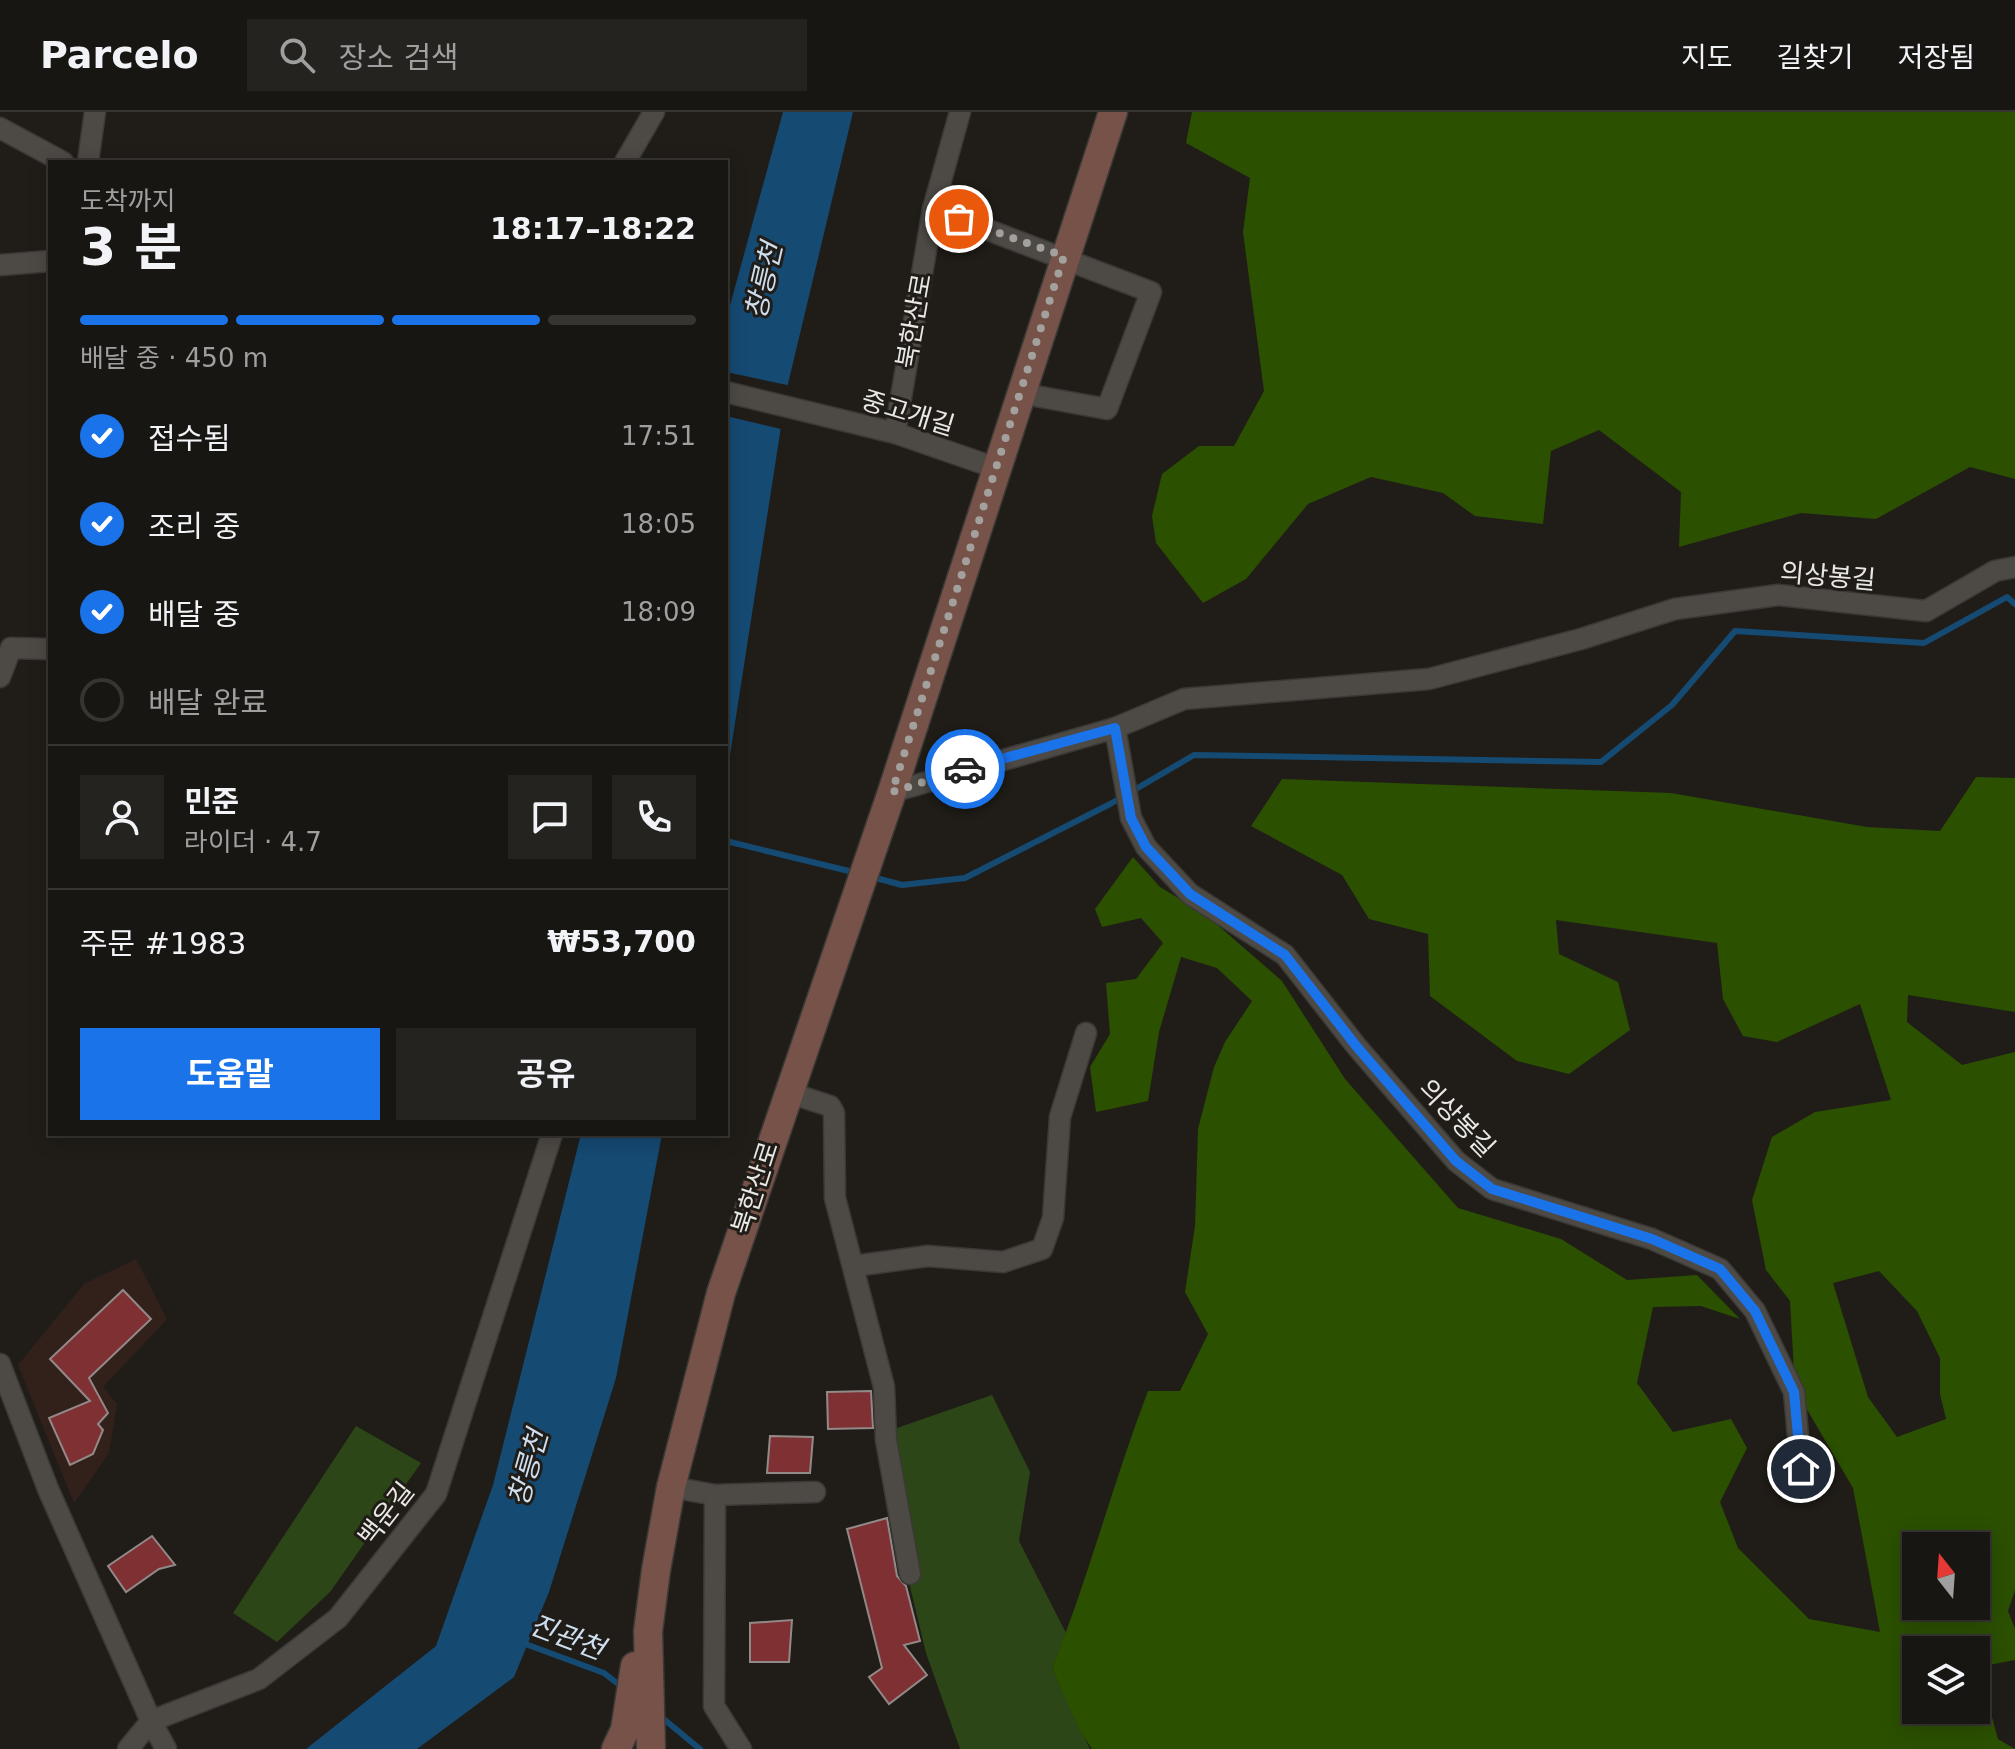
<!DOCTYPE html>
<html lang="ko">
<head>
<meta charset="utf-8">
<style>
	body { margin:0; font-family:"DejaVu Sans","Noto Sans KR",sans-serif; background:#252320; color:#f1f3f6; height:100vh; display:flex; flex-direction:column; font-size:30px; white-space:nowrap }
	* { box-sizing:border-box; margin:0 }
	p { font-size:26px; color:#9f9f9f }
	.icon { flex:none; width:44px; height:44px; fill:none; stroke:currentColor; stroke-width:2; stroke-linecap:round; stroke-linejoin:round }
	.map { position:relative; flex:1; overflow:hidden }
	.sheet { position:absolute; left:48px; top:48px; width:680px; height:976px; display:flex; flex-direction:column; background:#181612; border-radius:0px; box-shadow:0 4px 20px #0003,0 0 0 2px #363532 }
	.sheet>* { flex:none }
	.needle { width:52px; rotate:343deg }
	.controls { position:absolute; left:1902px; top:1420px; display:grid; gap:16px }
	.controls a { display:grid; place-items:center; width:88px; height:88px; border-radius:0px; background:#181612; box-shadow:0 4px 20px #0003,0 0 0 2px #363532; font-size:40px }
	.pin { position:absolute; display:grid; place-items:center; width:68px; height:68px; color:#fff; margin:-34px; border:4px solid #fff; border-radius:50%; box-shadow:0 2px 8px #0007 }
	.courier { position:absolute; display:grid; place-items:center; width:80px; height:80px; margin:-40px; border:6px solid #1a73e8; border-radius:50%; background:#fff; color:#222; box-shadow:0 2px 10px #0007 }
	.head em { font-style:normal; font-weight:700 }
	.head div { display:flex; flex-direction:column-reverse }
	.head { display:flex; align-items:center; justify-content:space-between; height:136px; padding:0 32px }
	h1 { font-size:52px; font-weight:700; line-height:60px }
	.bar { display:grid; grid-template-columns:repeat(4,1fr); gap:12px 8px; align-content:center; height:96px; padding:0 32px }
	.bar i { height:10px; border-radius:6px; background:#363532 }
	.bar .active { background:#1a73e8 }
	.bar p { grid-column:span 4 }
	.line { display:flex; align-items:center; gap:20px; padding:0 32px; border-top:2px solid #363532 }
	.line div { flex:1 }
	.round { display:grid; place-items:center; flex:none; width:84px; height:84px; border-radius:0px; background:#252320 }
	ol { padding:0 32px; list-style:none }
	li { display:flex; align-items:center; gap:24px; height:88px }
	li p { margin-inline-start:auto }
	li .icon { padding:8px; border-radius:50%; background:#1a73e8; color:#fff; stroke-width:4 }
	li:last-child { color:#9f9f9f }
	li i { width:44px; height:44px; border:4px solid #363532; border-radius:50% }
	.cta { display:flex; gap:16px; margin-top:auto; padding:16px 32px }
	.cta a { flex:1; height:92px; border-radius:0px; background:#1a73e8; color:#fff; font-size:32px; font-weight:700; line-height:92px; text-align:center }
	.cta a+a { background:#252320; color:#f1f3f6 }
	header { display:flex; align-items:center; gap:48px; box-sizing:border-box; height:112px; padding:0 40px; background:#181612; border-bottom:2px solid #363532 }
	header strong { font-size:38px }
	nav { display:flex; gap:44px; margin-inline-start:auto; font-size:28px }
	.search { width:560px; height:72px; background:#252320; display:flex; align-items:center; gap:20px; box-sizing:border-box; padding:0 28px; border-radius:0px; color:#9f9f9f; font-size:30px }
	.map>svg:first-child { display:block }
	.commercial { fill:#32201b }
	.green { fill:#2c4617 }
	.forest { fill:#2b5000; fill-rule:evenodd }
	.water { fill:#154a73 }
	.pier { fill:#201d18 }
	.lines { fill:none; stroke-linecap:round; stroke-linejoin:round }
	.stream { stroke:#154a73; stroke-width:6 }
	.building { fill:#7f3033; stroke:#928989; stroke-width:2 }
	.street-casing { stroke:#3b3936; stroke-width:23 }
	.secondary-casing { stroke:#3b3936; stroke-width:31 }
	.street { stroke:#4d4944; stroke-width:20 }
	.secondary { stroke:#765249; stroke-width:28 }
	.done { stroke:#a3a19d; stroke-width:8; stroke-dasharray:0 14.4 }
	.route { stroke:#1a73e8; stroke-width:10 }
	.labels { text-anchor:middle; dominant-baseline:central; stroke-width:6; stroke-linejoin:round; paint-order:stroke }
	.street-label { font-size:26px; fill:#eae8e5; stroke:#201d18 }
	.water-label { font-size:28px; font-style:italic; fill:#cedeee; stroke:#201d18 }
</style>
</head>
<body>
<header>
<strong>Parcelo</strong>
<div class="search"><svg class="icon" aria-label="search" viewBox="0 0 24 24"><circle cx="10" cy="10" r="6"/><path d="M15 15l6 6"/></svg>장소 검색</div>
<nav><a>지도</a><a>길찾기</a><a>저장됨</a></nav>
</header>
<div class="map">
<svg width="2015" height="1637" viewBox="0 0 2015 1637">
	<rect width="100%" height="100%" fill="#201d18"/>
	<path class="commercial" d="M136,1147l31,60 -64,68 14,17 -8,49 -35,50 -56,-138 66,-81z"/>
	<g class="green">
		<path d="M992,1283l38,77 -11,69 47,92 -14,35 38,81h-130l-34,-96 -49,-204 20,-21z"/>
		<path d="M356,1314l65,37 -91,129 -53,50 -44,-29z"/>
	</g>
	<g class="forest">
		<path d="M1192,0h823v367l-45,-12 -94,52 -75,-6 -122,34 2,-55 -82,-62 -48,21 -8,73 -68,-8 -32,-23 -72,-16 -63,27 -62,75 -43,24 -47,-60 -4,-27 10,-42 37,-28h35l30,-55 -21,-159 7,-54 -64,-35z"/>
		<path d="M1976,665l39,1v234l-107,-17 -1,27 55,43 53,-13v538l-7,21 7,18v31l-37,7 20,72 17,10h-923l-12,-18 -28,-63c37,-91 61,-186 96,-277h32l28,-57 -23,-42 10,-66 3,-97 16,-62 11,-25 27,-41 -35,-33 -36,-11 -22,75 -11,69 -52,11 -6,-45 20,-33 -4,-51 30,-4 27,-36 -22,-25 -39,9 -7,-18 38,-52 27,30 46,28 76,66 63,98 113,129 103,31 66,41 70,-5 43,44 -39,-13 -48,1 -16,76 36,49 58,-13 16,29 -27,54 18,46 71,71 71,13 -27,-144 -58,-99 -5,-88 -24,-31 -14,-70 20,-63 43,-25 76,-12 -31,-96 -83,38 -34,-6 -20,-37 -6,-56 -161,-23 3,34 59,28 12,48 -61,44 -52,-13 -87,-65 -2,-62 -59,-15 -27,-44 -91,-49 31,-47 389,14 196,34 73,4zM1879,1159l38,40 23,47v36l6,25 -49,18 -29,-40 -35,-114zM1916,1434h60v60h-60zM1916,1538h60v60h-60z"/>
	</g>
	<g class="water">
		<path d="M783,0h70l-66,276 -61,393v-461z"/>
		<path d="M581,1022h81l-46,244 -67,214 -35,85 -97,72h-111l130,-103 57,-161z"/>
	</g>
	<path class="pier" d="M726,260l66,14 -7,44 -59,-14z"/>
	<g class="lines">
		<g class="stream">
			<path d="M726,729l131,32"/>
			<path d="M872,765l30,8 63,-7 147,-75 82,-48 407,7 71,-57 63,-74 189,12 83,-46 8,7"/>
			<path d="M520,1530l84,31 18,14"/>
			<path d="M660,1604l40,33"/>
		</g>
	</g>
	<g class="building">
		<path d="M123,1178l28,29 -62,59 19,35 -10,11 5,6 -10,24 -23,11 -21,-47 41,-17 -40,-42z"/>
		<path d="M871,1279l2,37 -45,1 -1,-37z"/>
		<path d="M770,1324l43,1 -3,36h-43z"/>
		<path d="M887,1406l10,58 9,10 14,55 -16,4 23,30 -38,29 -20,-27 13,-9 -35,-139z"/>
		<path d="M152,1424l23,29 -16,4 -33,23 -18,-26z"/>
		<path d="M792,1508l-3,42h-39v-39z"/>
	</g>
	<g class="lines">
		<defs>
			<g id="street">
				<path d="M0,16l63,34"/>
				<path d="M88,50l7,-50"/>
				<path d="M625,50l29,-50"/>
				<path d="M933,97l218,83 -44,117 -88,-16"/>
				<path d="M0,153l50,-4"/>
				<path d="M726,280l169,41 101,35"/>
				<path d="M895,321l38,-224 27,-97"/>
				<path d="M0,565l11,-29 39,1"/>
				<path d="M1115,616l16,90 15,29 44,47 95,61 72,92 99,114 36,28 160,50 68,30 35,42 39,81 7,77"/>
				<path d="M892,680l223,-64 69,-29 245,-20 152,-40 94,-30 103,-14 148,16 69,-40 20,-4"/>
				<path d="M787,980l43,14 4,7 1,85 49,189 2,53 24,134"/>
				<path d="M854,1154l74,-10 75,6 39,-13 11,-31 7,-101 26,-84"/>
				<path d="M0,1252l48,125 103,232 15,28"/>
				<path d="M671,1375l44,8 -1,211 27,43"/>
				<path d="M715,1383l100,-3"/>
				<path d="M128,1637l23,-28 108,-42 79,-61 98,-124 116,-360"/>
			</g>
			<g id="secondary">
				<path d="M616,1637l9,-19 10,-64"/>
				<path d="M651,1637l-3,-118 8,-61 15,-83 50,-194 171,-501 221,-680"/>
			</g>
		</defs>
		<use href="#street" class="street-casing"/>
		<use href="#secondary" class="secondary-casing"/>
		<use href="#street" class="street"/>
		<use href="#secondary" class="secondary"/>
	</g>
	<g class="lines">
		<path class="done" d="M959,107l105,37 -172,536 73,-23"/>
		<path class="route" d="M965,657l150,-41 16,90 15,29 44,47 95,61 72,92 99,114 36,28 160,50 68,30 35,42 39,81 7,77"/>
	</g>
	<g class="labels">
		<g class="street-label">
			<text transform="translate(914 209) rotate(-80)">북한산로</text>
			<text transform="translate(908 301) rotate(17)">중고개길</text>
			<text transform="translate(1828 464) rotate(5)">의상봉길</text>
			<text transform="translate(1457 1006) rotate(46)">의상봉길</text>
			<text transform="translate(755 1076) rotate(-72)">북한산로</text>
			<text transform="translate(386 1402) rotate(-52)">백운길</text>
		</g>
		<g class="water-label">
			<text transform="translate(764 169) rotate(-77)">창릉천</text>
			<text transform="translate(528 1356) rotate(-74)">창릉천</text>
			<text transform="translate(567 1525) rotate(21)">진관천</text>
		</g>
	</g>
</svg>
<div class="controls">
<a><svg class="needle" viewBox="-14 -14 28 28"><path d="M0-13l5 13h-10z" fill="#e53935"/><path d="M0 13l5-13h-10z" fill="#9f9f9f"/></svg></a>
<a><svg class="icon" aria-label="layers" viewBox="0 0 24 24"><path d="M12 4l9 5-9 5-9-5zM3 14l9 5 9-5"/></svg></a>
</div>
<div class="pin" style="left:959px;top:107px;background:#ea580c"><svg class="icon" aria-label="bag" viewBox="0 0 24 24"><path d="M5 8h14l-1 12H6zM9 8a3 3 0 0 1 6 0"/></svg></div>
<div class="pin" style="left:1801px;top:1357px;background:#1f2937"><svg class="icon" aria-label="home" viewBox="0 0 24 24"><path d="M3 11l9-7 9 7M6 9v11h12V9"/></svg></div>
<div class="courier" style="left:965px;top:657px"><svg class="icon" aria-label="car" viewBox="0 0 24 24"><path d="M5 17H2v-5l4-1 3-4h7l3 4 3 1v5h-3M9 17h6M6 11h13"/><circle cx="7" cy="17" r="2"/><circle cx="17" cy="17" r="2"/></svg></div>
<section class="sheet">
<div class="head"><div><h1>3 분</h1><p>도착까지</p></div><em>18:17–18:22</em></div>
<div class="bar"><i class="active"></i><i class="active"></i><i class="active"></i><i></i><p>배달 중 · 450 m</p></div>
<ol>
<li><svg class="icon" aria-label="check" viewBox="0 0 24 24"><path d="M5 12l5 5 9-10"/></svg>접수됨<p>17:51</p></li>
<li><svg class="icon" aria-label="check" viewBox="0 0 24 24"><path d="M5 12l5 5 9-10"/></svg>조리 중<p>18:05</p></li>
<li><svg class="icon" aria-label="check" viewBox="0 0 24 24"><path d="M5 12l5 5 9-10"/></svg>배달 중<p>18:09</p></li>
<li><i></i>배달 완료</li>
</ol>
<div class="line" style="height:144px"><a class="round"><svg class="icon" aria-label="person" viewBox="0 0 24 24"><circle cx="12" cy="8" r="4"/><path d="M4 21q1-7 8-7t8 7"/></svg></a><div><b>민준</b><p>라이더 · 4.7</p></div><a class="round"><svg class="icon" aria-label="chat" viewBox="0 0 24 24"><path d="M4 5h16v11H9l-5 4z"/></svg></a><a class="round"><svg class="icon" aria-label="phone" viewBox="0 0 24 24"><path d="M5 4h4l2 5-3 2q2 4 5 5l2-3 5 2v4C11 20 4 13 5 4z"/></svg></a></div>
<div class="line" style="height:104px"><div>주문 #1983</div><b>₩53,700</b></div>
<div class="cta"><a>도움말</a><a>공유</a></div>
</section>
</div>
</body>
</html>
